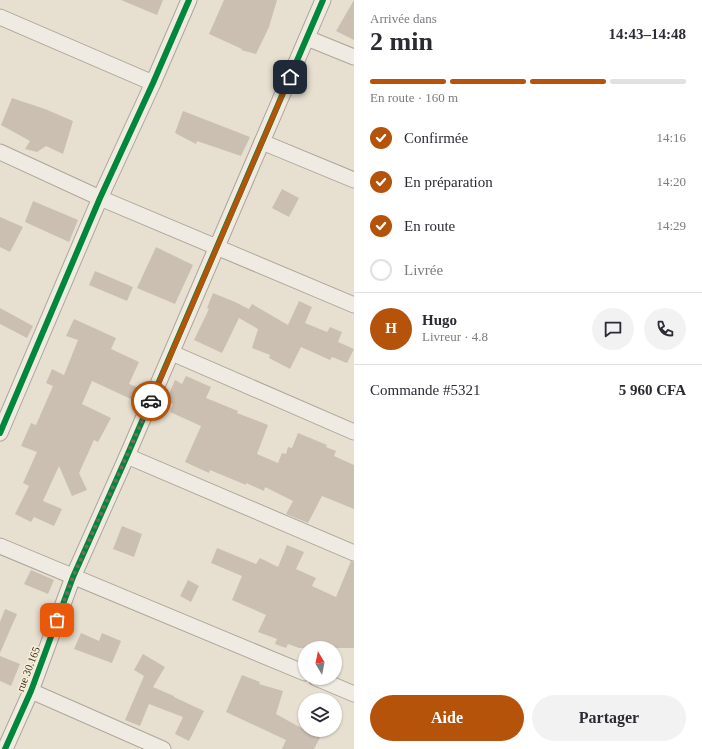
<!DOCTYPE html>
<html lang="fr">
<head>
<meta charset="utf-8">
<style>
	body { margin:0; font-family:"Times New Roman",serif; background:#f2f2f3; color:#2b2b33; height:100vh; display:flex; flex-direction:column; font-size:15px; white-space:nowrap }
	* { box-sizing:border-box; margin:0 }
	p { font-size:13px; color:#7c7c81 }
	.icon { flex:none; width:22px; height:22px; fill:none; stroke:currentColor; stroke-width:2; stroke-linecap:round; stroke-linejoin:round }
	.map { position:relative; flex:1; overflow:hidden }
	.sheet { display:flex; flex-direction:column; background:#fff; width:348px }
	.sheet>* { flex:none }
	.needle { width:26px; rotate:350deg }
	.tools { position:absolute; left:298px; top:641px; display:grid; gap:8px }
	.tools a { display:grid; place-items:center; width:44px; height:44px; border-radius:50%; background:#fff; box-shadow:0 1px 3px #0004; font-size:20px }
	.pin { position:absolute; display:grid; place-items:center; width:34px; height:34px; color:#fff; margin:-17px; border-radius:8px; box-shadow:0 2px 6px #0006 }
	.courier { position:absolute; display:grid; place-items:center; width:40px; height:40px; margin:-20px; border:3px solid #b45309; border-radius:50%; background:#fff; color:#222; box-shadow:0 1px 5px #0007 }
	.headline em { font-style:normal; font-weight:700 }
	.headline div { display:flex; flex-direction:column-reverse }
	.headline { display:flex; align-items:center; justify-content:space-between; height:68px; padding:0 16px }
	h1 { font-size:26px; font-weight:700; line-height:30px }
	.bar { display:grid; grid-template-columns:repeat(4,1fr); gap:6px 4px; align-content:center; height:48px; padding:0 16px }
	.bar i { height:5px; border-radius:3px; background:#e1e1e2 }
	.bar .active { background:#b45309 }
	.bar p { grid-column:span 4 }
	.line { display:flex; align-items:center; gap:10px; padding:0 16px; border-top:1px solid #e1e1e2 }
	.line div { flex:1 }
	.round { display:grid; place-items:center; flex:none; width:42px; height:42px; border-radius:21px; background:#f2f2f3 }
	ol { padding:0 16px; list-style:none }
	li { display:flex; align-items:center; gap:12px; height:44px }
	li p { margin-inline-start:auto }
	li .icon { padding:4px; border-radius:50%; background:#b45309; color:#fff; stroke-width:4 }
	li:last-child { color:#7c7c81 }
	li i { width:22px; height:22px; border:2px solid #e1e1e2; border-radius:50% }
	.cta { display:flex; gap:8px; margin-top:auto; padding:8px 16px }
	.cta a { flex:1; height:46px; border-radius:24px; background:#b45309; color:#fff; font-size:16px; font-weight:700; line-height:46px; text-align:center }
	.cta a+a { background:#f2f2f3; color:#2b2b33 }
	main { display:flex; flex:1; min-height:0 }
	.map>svg:first-child { display:block }
	.building { fill:#cbbfb2 }
	.lines { fill:none; stroke-linecap:round; stroke-linejoin:round }
	.street-casing { stroke:#ada599; stroke-width:17 }
	.street { stroke:#efebe3; stroke-width:15 }
	.cycleway-casing { stroke:#f7eed8; stroke-width:8 }
	.cycleway { stroke:#00873e; stroke-width:6 }
	.done { stroke:#786c5e; stroke-width:4; stroke-dasharray:0 7.2 }
	.route { stroke:#b45309; stroke-width:5 }
	.labels { text-anchor:middle; dominant-baseline:central; stroke-width:3; stroke-linejoin:round; paint-order:stroke }
	.street-label { font-size:11px; fill:#3d2e20; stroke:#f7eed8 }
</style>
</head>
<body>
<main>
<div class="map">
<svg width="354" height="749" viewBox="0 0 354 749">
	<rect width="100%" height="100%" fill="#e7e0d1"/>
	<g class="building">
		<path d="M121,0h42l-6,15z"/>
		<path d="M224,0h53l-8,27 -13,27 -15,-4 1,-1 -33,-15z"/>
		<path d="M354,0v40l-18,-9z"/>
		<path d="M12,98l33,11 28,12 -10,33 -17,-8 -9,6 -12,-3 5,-8 -29,-16z"/>
		<path d="M183,111l67,26 -9,19 -44,-15 -1,3 -21,-11z"/>
		<path d="M282,189l17,9 -10,19 -17,-9z"/>
		<path d="M33,201l45,19 -9,22 -44,-20z"/>
		<path d="M0,217l23,10 -13,25 -10,-5z"/>
		<path d="M156,247l37,18 -18,39 -38,-16z"/>
		<path d="M95,271l38,16 -6,14 -38,-16z"/>
		<path d="M213,293l22,9 14,7 3,-5 36,21 11,-24 13,6 -7,16 22,9 3,-5 12,5 -4,10 16,7 -7,14 -15,-6 -2,3 -29,-13 -11,22 -21,-11 1,-3 -18,-7 6,-19 -19,-11 -17,35 -28,-13 15,-31 -2,-1z"/>
		<path d="M0,308l33,18 -6,12 -27,-14z"/>
		<path d="M74,319l42,19 -5,11 28,13 -10,22 8,3 -6,12 -39,-18 -10,23 29,14 -13,24 -4,-2 -15,33 8,17 -15,6 -13,-30 -16,35 19,8 -8,17 -20,-9 -3,5 -16,-8 14,-28 -6,-3 14,-31 -16,-6 10,-23 5,2 17,-39 -7,-3 6,-14 12,6 14,-35 -12,-4z"/>
		<path d="M186,376l25,11 -5,11 32,13 -1,2 31,12 -11,29 21,9 4,-10 4,1 2,-7 4,1 6,-15 29,12 -1,2 10,4 -2,5 20,9v44l-32,-13 -14,27 -22,-9 7,-13 -28,-14 -1,4 -18,-8v2l-36,-15 -1,3 -24,-11 16,-36 -31,-14 3,-8 -7,-3 9,-21 7,4z"/>
		<path d="M122,526l20,8 -8,23 -21,-8z"/>
		<path d="M287,545l17,7 -8,17 20,9 -4,8 24,11 15,-36 3,1v86h-55l-11,-4 -2,4 -11,-4 2,-5 -19,-7 8,-17 -34,-15 10,-24 -31,-13 6,-15 39,16 4,-6 18,9z"/>
		<path d="M31,570l23,10 -6,14 -24,-10z"/>
		<path d="M188,580l11,6 -8,16 -11,-6z"/>
		<path d="M5,609l12,5 -17,39v-31z"/>
		<path d="M81,633l18,8 3,-8 19,8 -9,22 -38,-14z"/>
		<path d="M143,654l22,13 -12,20 21,9v1l30,14 -15,30 -14,-7 8,-17 -34,-13 -9,22 -15,-6 19,-44 -10,-6z"/>
		<path d="M0,656l20,8 -9,22 -11,-5z"/>
		<path d="M242,675l18,7 -1,2 24,7 -7,23 29,16h19l-10,19h-32l4,-9 -60,-28z"/>
	</g>
	<g class="lines">
		<defs>
			<g id="street">
				<path d="M0,17l153,66"/>
				<path d="M307,38l47,19"/>
				<path d="M262,142l92,38"/>
				<path d="M0,152l100,46 254,107"/>
				<path d="M172,353l182,79"/>
				<path d="M0,433l100,-235 53,-115 36,-83"/>
				<path d="M127,456l227,97"/>
				<path d="M0,546l305,127"/>
				<path d="M316,678l38,16"/>
				<path d="M31,691l132,58"/>
				<path d="M5,749l26,-58 42,-114 54,-121 196,-456"/>
			</g>
		</defs>
		<use href="#street" class="street-casing"/>
		<use href="#street" class="street"/>
		<defs>
			<g id="cycleway">
				<path d="M0,433l100,-235 53,-115 36,-83"/>
				<path d="M5,749l26,-58 42,-114 54,-121 196,-456"/>
			</g>
		</defs>
		<use href="#cycleway" class="cycleway-casing"/>
		<use href="#cycleway" class="cycleway"/>
	</g>
	<g class="lines">
		<path class="done" d="M57,620l16,-43 78,-176"/>
		<path class="route" d="M151,401l139,-324"/>
	</g>
	<g class="labels">
		<g class="street-label">
			<text transform="translate(28 669) rotate(-69)">rue 30.165</text>
		</g>
	</g>
</svg>
<div class="tools">
<a><svg class="needle" viewBox="-14 -14 28 28"><path d="M0-13l5 13h-10z" fill="#e53935"/><path d="M0 13l5-13h-10z" fill="#7c7c81"/></svg></a>
<a><svg class="icon" aria-label="layers" viewBox="0 0 24 24"><path d="M12 4l9 5-9 5-9-5zM3 14l9 5 9-5"/></svg></a>
</div>
<div class="pin" style="left:57px;top:620px;background:#ea580c"><svg class="icon" aria-label="bag" viewBox="0 0 24 24"><path d="M5 8h14l-1 12H6zM9 8a3 3 0 0 1 6 0"/></svg></div>
<div class="pin" style="left:290px;top:77px;background:#1f2937"><svg class="icon" aria-label="home" viewBox="0 0 24 24"><path d="M3 11l9-7 9 7M6 9v11h12V9"/></svg></div>
<div class="courier" style="left:151px;top:401px"><svg class="icon" aria-label="car" viewBox="0 0 24 24"><path d="M5 17H2v-5l4-1 3-4h7l3 4 3 1v5h-3M9 17h6M6 11h13"/><circle cx="7" cy="17" r="2"/><circle cx="17" cy="17" r="2"/></svg></div>
</div>
<section class="sheet">
<div class="headline"><div><h1>2 min</h1><p>Arrivée dans</p></div><em>14:43–14:48</em></div>
<div class="bar"><i class="active"></i><i class="active"></i><i class="active"></i><i></i><p>En route · 160 m</p></div>
<ol>
<li><svg class="icon" aria-label="check" viewBox="0 0 24 24"><path d="M5 12l5 5 9-10"/></svg>Confirmée<p>14:16</p></li>
<li><svg class="icon" aria-label="check" viewBox="0 0 24 24"><path d="M5 12l5 5 9-10"/></svg>En préparation<p>14:20</p></li>
<li><svg class="icon" aria-label="check" viewBox="0 0 24 24"><path d="M5 12l5 5 9-10"/></svg>En route<p>14:29</p></li>
<li><i></i>Livrée</li>
</ol>
<div class="line" style="height:72px"><b class="round" style="background:#b45309;color:#fff">H</b><div><b>Hugo</b><p>Livreur · 4.8</p></div><a class="round"><svg class="icon" aria-label="chat" viewBox="0 0 24 24"><path d="M4 5h16v11H9l-5 4z"/></svg></a><a class="round"><svg class="icon" aria-label="phone" viewBox="0 0 24 24"><path d="M5 4h4l2 5-3 2q2 4 5 5l2-3 5 2v4C11 20 4 13 5 4z"/></svg></a></div>
<div class="line" style="height:52px"><div>Commande #5321</div><b>5 960 CFA</b></div>
<div class="cta"><a>Aide</a><a>Partager</a></div>
</section>
</main>
</body>
</html>
